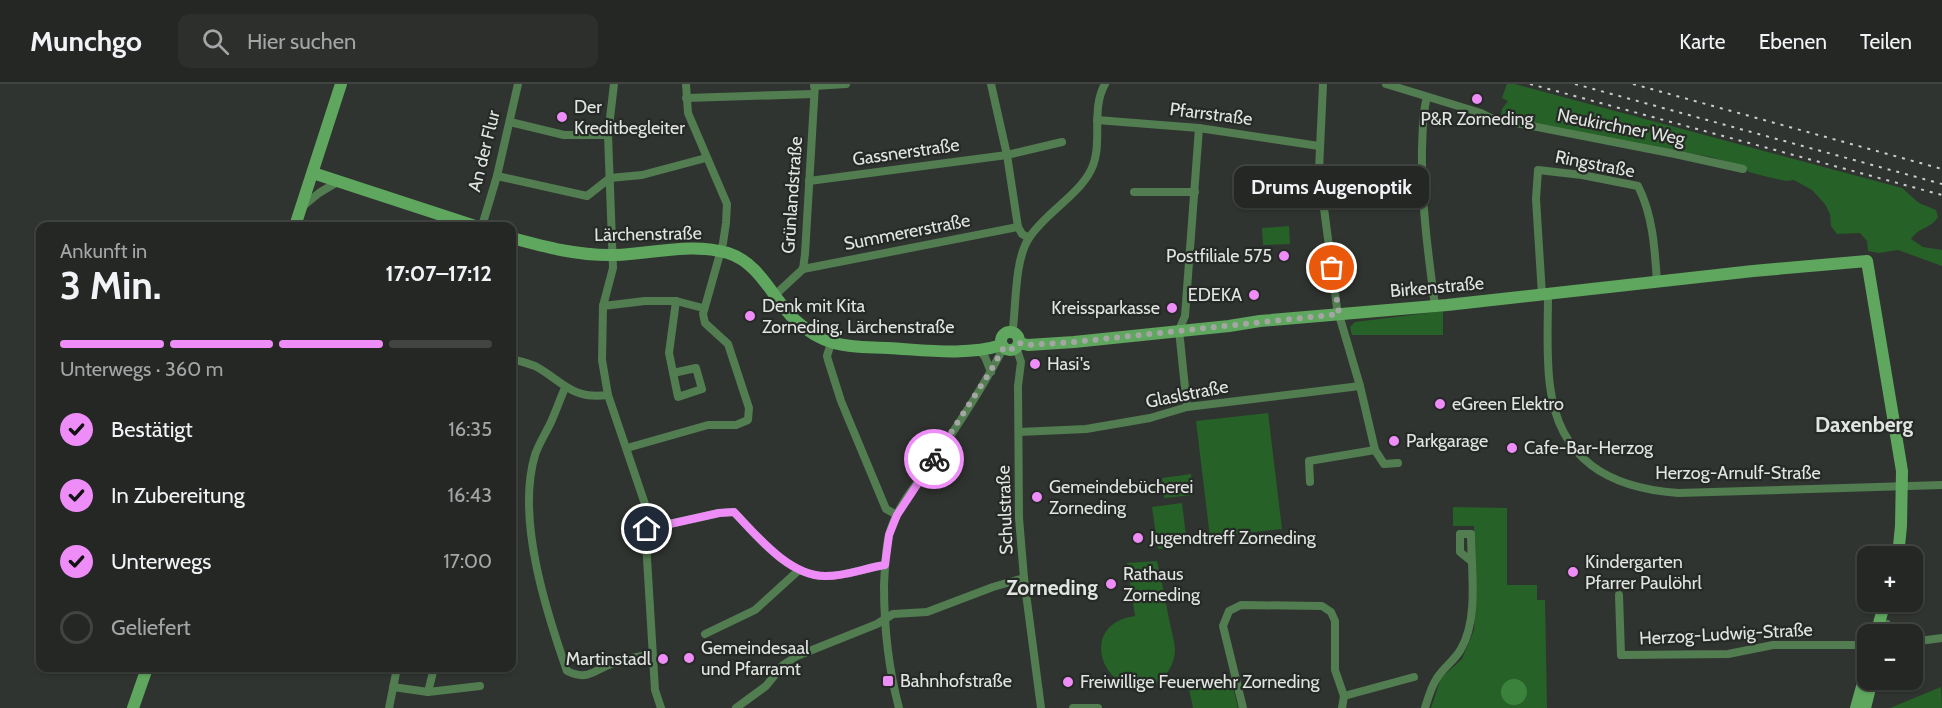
<!DOCTYPE html>
<html lang="de">
<head>
<meta charset="utf-8">
<style>
	body { margin:0; font-family:Cabin,sans-serif; background:#2c2f2c; color:#f1f3f6; height:100vh; display:flex; flex-direction:column; font-size:22px; white-space:nowrap }
	* { box-sizing:border-box; margin:0 }
	p { font-size:20px; color:#a3a5a6 }
	.icon { flex:none; width:33px; height:33px; fill:none; stroke:currentColor; stroke-width:2; stroke-linecap:round; stroke-linejoin:round }
	.map { position:relative; flex:1; overflow:hidden }
	.drawer { position:absolute; left:36px; top:138px; width:480px; height:450px; display:flex; flex-direction:column; background:#242724; border-radius:12px; box-shadow:0 2px 4px #0004,0 0 0 2px #414441 }
	.drawer>* { flex:none }
	.buttons { position:absolute; left:1857px; top:462px; display:grid; gap:12px }
	.buttons a { display:grid; place-items:center; width:66px; height:66px; border-radius:12px; background:#242724; box-shadow:0 2px 4px #0004,0 0 0 2px #414441; font-size:30px }
	.pin { position:absolute; display:grid; place-items:center; width:51px; height:51px; color:#fff; margin:-26px; border:3px solid #fff; border-radius:50%; box-shadow:0 2px 6px #0007 }
	.courier { position:absolute; display:grid; place-items:center; width:60px; height:60px; margin:-30px; border:4px solid #ee8cf8; border-radius:50%; background:#fff; color:#222; box-shadow:0 2px 8px #0007 }
	.bubble { position:absolute; height:42px; border-radius:12px; background:#242724; box-shadow:0 2px 4px #0004,0 0 0 2px #414441; font-size:20px; font-weight:700; line-height:42px; text-align:center }
	.head em { font-style:normal; font-weight:700 }
	.head div { display:flex; flex-direction:column-reverse }
	.head { display:flex; align-items:center; justify-content:space-between; height:102px; padding:0 24px }
	h1 { font-size:39px; font-weight:700; line-height:45px }
	.bar { display:grid; grid-template-columns:repeat(4,1fr); gap:9px 6px; align-content:center; height:72px; padding:0 24px }
	.bar i { height:8px; border-radius:4px; background:#414441 }
	.bar .on { background:#ee8cf8 }
	.bar p { grid-column:span 4 }
	ol { padding:0 24px; list-style:none }
	li { display:flex; align-items:center; gap:18px; height:66px }
	li p { margin-inline-start:auto }
	li .icon { padding:6px; border-radius:50%; background:#ee8cf8; color:#111; stroke-width:4 }
	li:last-child { color:#a3a5a6 }
	li i { width:33px; height:33px; border:3px solid #414441; border-radius:50% }
	header { display:flex; align-items:center; gap:36px; box-sizing:border-box; height:84px; padding:0 30px; background:#242724; border-bottom:2px solid #414441 }
	header strong { font-size:28px }
	nav { display:flex; gap:33px; margin-inline-start:auto; font-size:21px }
	.search { width:420px; height:54px; background:#2c2f2c; display:flex; align-items:center; gap:15px; box-sizing:border-box; padding:0 21px; border-radius:12px; color:#a3a5a6; font-size:22px }
	.map>svg:first-child { display:block }
	.green { fill:#266127 }
	.water { fill:#3b833c }
	.lines { fill:none; stroke-linecap:round; stroke-linejoin:round }
	.street { stroke:#517d50; stroke-width:8 }
	.secondary { stroke:#5fa75e; stroke-width:12 }
	.rail { stroke:#cbcdcb; stroke-width:2; stroke-dasharray:3 6; stroke-linecap:butt }
	.done { stroke:#a4a6a4; stroke-width:6; stroke-dasharray:0 10.8 }
	.route { stroke:#ee8cf8; stroke-width:8 }
	.poi-dot { fill:#ee8cf8; stroke:#262a26; stroke-width:2 }
	.labels { text-anchor:middle; dominant-baseline:central; stroke-width:4.5; stroke-linejoin:round; paint-order:stroke }
	.poi-label { font-size:18px; fill:#e2e4e2; stroke:#262a26; text-anchor:start }
	.street-label { font-size:18px; fill:#e2e4e2; stroke:#262a26 }
	.quarter-label { font-size:21px; font-weight:bold; fill:#e2e4e2; stroke:#262a26 }
</style>
</head>
<body>
<header>
<strong>Munchgo</strong>
<div class="search"><svg class="icon" aria-label="search" viewBox="0 0 24 24"><circle cx="10" cy="10" r="6"/><path d="M15 15l6 6"/></svg>Hier suchen</div>
<nav><a>Karte</a><a>Ebenen</a><a>Teilen</a></nav>
</header>
<div class="map">
<svg width="1942" height="624" viewBox="0 0 1942 624">
	<rect width="100%" height="100%" fill="#303430"/>
	<g class="green">
		<path d="M1507,0h8l387,104 17,15 17,7 2,7c-7,12 -18,9 -27,22l12,8 19,3v16l-44,-16 -19,3 -11,-2 -1,-10 -7,-8 -23,1 -6,-8 -1,-12 -5,-10 -13,-14 -18,-10 -8,1 -22,-5 -15,-4 -7,-6 -31,-9 -149,-27 -61,-14 1,-7 6,-8 -6,-3z"/>
		<path d="M1289,142l1,18 -27,1 -1,-17z"/>
		<path d="M1443,227v24h-91l-2,-8 5,-5z"/>
		<path d="M1268,329l14,116 -72,8 -14,-116z"/>
		<path d="M1191,390l2,21 -29,3 -2,-20z"/>
		<path d="M1182,419l5,42 -29,4 -6,-42z"/>
		<path d="M1453,423l54,1v77h30v15h8l2,108h-116l10,-30 21,-19 12,-29 1,-20 -1,-84h-21z"/>
		<path d="M1157,477c5,21 9,42 13,63 2,9 5,19 5,27 -1,13 -7,24 -18,31 -48,26 -86,-57 -22,-66l-8,-53z"/>
		<path d="M1231,595l7,29h-45l-4,-19z"/>
		<path d="M1941,603l1,21h-52z"/>
	</g>
	<circle class="water" cx="1514" cy="608" r="13"/>
	<g class="lines">
		<g class="street">
			<path d="M614,0l-6,51 5,133 -10,38 -1,54 6,35 39,115 -1,32 9,148 6,18"/>
			<path d="M991,0l16,71 11,72 4,7 7,4"/>
			<path d="M1323,0l-4,86 18,138 23,78 15,64 9,14 14,-1"/>
			<path d="M1386,0l95,29 10,5 184,36 68,15"/>
			<path d="M814,2l32,-2"/>
			<path d="M1427,13c-5,17 -4,33 -5,51 -1,53 6,105 13,158"/>
			<path d="M686,14l128,-4"/>
			<path d="M1097,36l102,8 120,18"/>
			<path d="M510,38l54,13h44"/>
			<path d="M497,92l90,20 23,-18 32,-3 64,-17"/>
			<path d="M809,97l198,-26 55,-13"/>
			<path d="M1134,108h61"/>
			<path d="M302,123l17,-14 20,-12"/>
			<path d="M482,142l15,-50 21,-92"/>
			<path d="M803,185l215,-42"/>
			<path d="M1548,210c0,30 -2,62 2,92 9,74 59,102 128,107l264,-8"/>
			<path d="M775,211l28,-26 2,-15 10,-170"/>
			<path d="M1542,211l-6,-96 2,-29 44,5 56,11c15,29 17,65 19,96"/>
			<path d="M603,222l42,-5h31l27,7"/>
			<path d="M1010,249l3,-5c3,-26 2,-69 16,-90 16,-25 49,-42 62,-68 13,-26 -1,-60 14,-86"/>
			<path d="M831,259l-4,13 1,4 13,41 45,108 11,6"/>
			<path d="M1016,263l5,15 -3,24 1,132 5,60 17,130"/>
			<path d="M979,266l6,7 6,15"/>
			<path d="M512,275c7,2 16,4 23,7 28,15 36,34 73,29"/>
			<path d="M673,289l23,-5 6,21 -24,8 -9,-44 7,-52"/>
			<path d="M565,304c-5,11 -9,23 -14,34 -5,11 -12,21 -16,33 -19,63 11,156 32,216 21,10 25,0 44,-7 14,-5 27,-8 41,-9"/>
			<path d="M1187,323l-8,-77 6,-14 14,-188"/>
			<path d="M1019,348l67,-3 64,-11 37,-11 173,-21"/>
			<path d="M627,364l81,-23h28l12,-5 1,-12 -21,-64 -23,-21 -2,-9 20,-71 3,-20 1,-19 -39,-91 -2,-29"/>
			<path d="M1310,398l-1,-21 66,-11"/>
			<path d="M647,445l72,-16 15,-1c23,24 55,65 92,64 20,0 39,-8 59,-11"/>
			<path d="M1619,511l2,60 107,-1 45,-9h95"/>
			<path d="M1887,540l6,10"/>
			<path d="M705,550l50,-24 44,-40"/>
			<path d="M1912,558l30,-4"/>
			<path d="M1857,561l11,11"/>
			<path d="M393,603l35,5 52,-6"/>
			<path d="M428,608l6,-24"/>
			<path d="M1344,612l70,-19"/>
			<path d="M389,624l8,-40"/>
			<path d="M736,624l30,-22 17,-21 14,-9 80,-32 16,-10 34,-2 66,-25 31,-9"/>
			<path d="M899,624c-11,-41 -15,-80 -15,-123 1,-16 1,-34 5,-50 7,-27 26,-49 42,-71 26,-37 52,-77 73,-117"/>
			<path d="M1073,624h25"/>
			<path d="M1243,624l-20,-82 6,-15 12,-6 81,1 9,6 4,9v49l9,26 -2,12"/>
			<path d="M1425,624c3,-10 6,-21 12,-30 7,-11 18,-18 24,-29 18,-31 10,-80 10,-115h-11v18l11,9"/>
		</g>
		<g class="secondary">
			<path d="M313,89l162,53"/>
			<path d="M295,142l46,-142"/>
			<path d="M512,154c33,9 67,18 103,17 37,-1 76,-13 113,-2 32,10 45,46 67,67 11,10 25,19 39,23 18,5 36,4 54,5 37,2 78,8 114,-3"/>
			<circle cx="1010" cy="257" r="9"/>
			<path d="M1019,259l9,2 46,-3 155,-16 31,-5 187,-16 306,-34 114,-10 35,210 -1,55 -3,30"/>
			<path d="M1876,550l9,-32"/>
			<path d="M133,624l14,-40"/>
			<path d="M1856,624l12,-43"/>
			<path d="M1865,624l7,-28"/>
		</g>
		<g class="rail">
			<path d="M1530,0l412,111"/>
			<path d="M1575,0l367,100"/>
			<path d="M1633,0l309,85"/>
		</g>
	</g>
	<g class="lines">
		<path class="done" d="M934,375l56,-87 14,-25 7,2 5,-2 3,-4 9,2 46,-3 265,-28 -7,-46"/>
		<path class="route" d="M647,445l72,-16 15,-1c23,24 56,65 92,64 20,0 39,-8 59,-11l4,-30 8,-20 37,-56"/>
	</g>
	<g class="poi-dot">
		<circle cx="1477" cy="15" r="6"/>
		<circle cx="562" cy="33" r="6"/>
		<circle cx="1284" cy="172" r="6"/>
		<circle cx="1254" cy="211" r="6"/>
		<circle cx="1172" cy="224" r="6"/>
		<circle cx="750" cy="232" r="6"/>
		<circle cx="1035" cy="280" r="6"/>
		<circle cx="1440" cy="320" r="6"/>
		<circle cx="1394" cy="357" r="6"/>
		<circle cx="1512" cy="364" r="6"/>
		<circle cx="1037" cy="413" r="6"/>
		<circle cx="1138" cy="454" r="6"/>
		<circle cx="1573" cy="488" r="6"/>
		<circle cx="1111" cy="500" r="6"/>
		<circle cx="689" cy="574" r="6"/>
		<circle cx="663" cy="575" r="6"/>
		<rect x="882" y="591" width="12" height="12" rx="3"/>
		<circle cx="1068" cy="598" r="6"/>
	</g>
	<g class="labels">
		<g class="poi-label">
			<text x="574" y="23">Der<tspan x="574" dy="21">Kreditbegleiter</tspan></text>
			<text x="1477" y="35" text-anchor="middle">P&amp;R Zorneding</text>
			<text x="1272" y="172" text-anchor="end">Postfiliale 575</text>
			<text x="1242" y="211" text-anchor="end">EDEKA</text>
			<text x="762" y="222">Denk mit Kita<tspan x="762" dy="21">Zorneding, Lärchenstraße</tspan></text>
			<text x="1160" y="224" text-anchor="end">Kreissparkasse</text>
			<text x="1047" y="280">Hasi's</text>
			<text x="1452" y="320">eGreen Elektro</text>
			<text x="1406" y="357">Parkgarage</text>
			<text x="1524" y="364">Cafe-Bar-Herzog</text>
			<text x="1049" y="403">Gemeindebücherei<tspan x="1049" dy="21">Zorneding</tspan></text>
			<text x="1150" y="454">Jugendtreff Zorneding</text>
			<text x="1585" y="478">Kindergarten<tspan x="1585" dy="21">Pfarrer Paulöhrl</tspan></text>
			<text x="1123" y="490">Rathaus<tspan x="1123" dy="21">Zorneding</tspan></text>
			<text x="701" y="564">Gemeindesaal<tspan x="701" dy="21">und Pfarramt</tspan></text>
			<text x="651" y="575" text-anchor="end">Martinstadl</text>
			<text x="900" y="597">Bahnhofstraße</text>
			<text x="1080" y="598">Freiwillige Feuerwehr Zorneding</text>
		</g>
		<g class="street-label">
			<text transform="translate(1211 30) rotate(7)">Pfarrstraße</text>
			<text transform="translate(1621 43) rotate(11)">Neukirchner Weg</text>
			<text transform="translate(484 67) rotate(-76)">An der Flur</text>
			<text transform="translate(906 68) rotate(-8)">Gassnerstraße</text>
			<text transform="translate(1595 80) rotate(11)">Ringstraße</text>
			<text transform="translate(792 111) rotate(-86)">Grünlandstraße</text>
			<text transform="translate(907 148) rotate(-11)">Summererstraße</text>
			<text transform="translate(648 150) rotate(-1)">Lärchenstraße</text>
			<text transform="translate(1437 203) rotate(-5)">Birkenstraße</text>
			<text transform="translate(1187 310) rotate(-11)">Glaslstraße</text>
			<text x="1738" y="389">Herzog-Arnulf-Straße</text>
			<text transform="translate(1005 426) rotate(-92)">Schulstraße</text>
			<text transform="translate(1726 550) rotate(-3)">Herzog-Ludwig-Straße</text>
		</g>
		<g class="quarter-label">
			<text x="1864" y="340">Daxenberg</text>
			<text x="1052" y="503">Zorneding</text>
		</g>
	</g>
</svg>
<div class="buttons">
<a>+</a>
<a>−</a>
</div>
<div class="pin" style="left:1332px;top:184px;background:#ea580c"><svg class="icon" aria-label="bag" viewBox="0 0 24 24"><path d="M5 8h14l-1 12H6zM9 8a3 3 0 0 1 6 0"/></svg></div>
<div class="pin" style="left:647px;top:445px;background:#1f2937"><svg class="icon" aria-label="home" viewBox="0 0 24 24"><path d="M3 11l9-7 9 7M6 9v11h12V9"/></svg></div>
<div class="courier" style="left:934px;top:375px"><svg class="icon" aria-label="bike" viewBox="0 0 24 24"><circle cx="6" cy="16" r="4"/><circle cx="18" cy="16" r="4"/><path d="M6 16l4-8h5l3 8M10 8l3 8H6M13 5h3"/></svg></div>
<div class="bubble" style="left:1234px;top:82px;width:195px">Drums Augenoptik</div>
<section class="drawer">
<div class="head"><div><h1>3 Min.</h1><p>Ankunft in</p></div><em>17:07–17:12</em></div>
<div class="bar"><i class="on"></i><i class="on"></i><i class="on"></i><i></i><p>Unterwegs · 360 m</p></div>
<ol>
<li><svg class="icon" aria-label="check" viewBox="0 0 24 24"><path d="M5 12l5 5 9-10"/></svg>Bestätigt<p>16:35</p></li>
<li><svg class="icon" aria-label="check" viewBox="0 0 24 24"><path d="M5 12l5 5 9-10"/></svg>In Zubereitung<p>16:43</p></li>
<li><svg class="icon" aria-label="check" viewBox="0 0 24 24"><path d="M5 12l5 5 9-10"/></svg>Unterwegs<p>17:00</p></li>
<li><i></i>Geliefert</li>
</ol>
</section>
</div>
</body>
</html>
